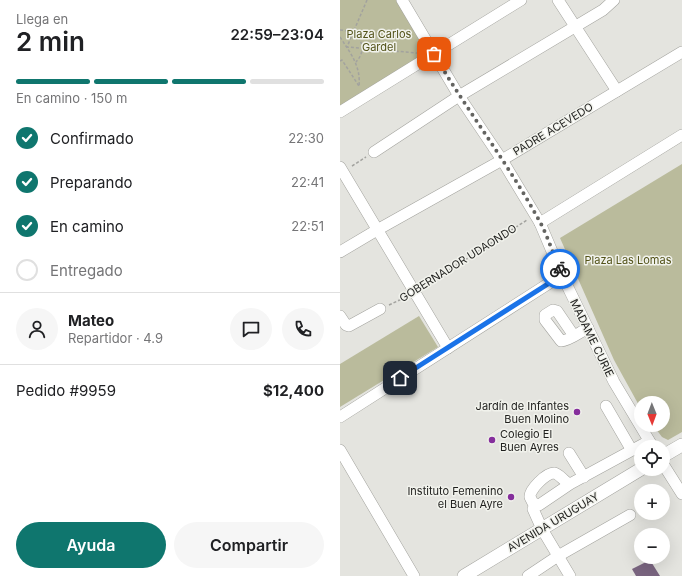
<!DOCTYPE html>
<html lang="es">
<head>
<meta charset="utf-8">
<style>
	body { margin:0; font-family:Inter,sans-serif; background:#f6f6f6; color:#202124; height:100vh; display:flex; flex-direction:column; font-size:15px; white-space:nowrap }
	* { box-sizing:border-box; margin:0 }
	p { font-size:13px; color:#757577 }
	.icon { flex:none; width:22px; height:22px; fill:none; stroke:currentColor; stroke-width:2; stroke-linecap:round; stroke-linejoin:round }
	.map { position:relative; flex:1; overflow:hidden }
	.sheet { display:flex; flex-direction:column; background:#fff; width:340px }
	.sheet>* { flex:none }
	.needle { width:26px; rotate:179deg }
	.tools { position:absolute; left:294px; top:396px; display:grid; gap:8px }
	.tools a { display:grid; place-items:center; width:36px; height:36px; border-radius:50%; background:#fff; box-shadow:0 4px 16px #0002; font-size:20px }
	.pin { position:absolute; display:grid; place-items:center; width:34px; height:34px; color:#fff; margin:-17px; border-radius:8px; box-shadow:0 2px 6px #0006 }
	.courier { position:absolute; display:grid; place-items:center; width:40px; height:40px; margin:-20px; border:3px solid #1a73e8; border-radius:50%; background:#fff; color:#222; box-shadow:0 1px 5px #0007 }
	.overview em { font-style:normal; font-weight:600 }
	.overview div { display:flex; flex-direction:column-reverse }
	.overview { display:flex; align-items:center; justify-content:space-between; height:68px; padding:0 16px }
	h1 { font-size:26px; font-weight:600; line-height:30px }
	.bar { display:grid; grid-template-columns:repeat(4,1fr); gap:6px 4px; align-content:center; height:48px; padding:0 16px }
	.bar i { height:5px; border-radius:3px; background:#e0e0e0 }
	.bar .active { background:#0f766e }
	.bar p { grid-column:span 4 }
	.line { display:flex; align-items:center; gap:10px; padding:0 16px; border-top:1px solid #e0e0e0 }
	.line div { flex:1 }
	.round { display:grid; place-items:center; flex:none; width:42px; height:42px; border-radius:21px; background:#f6f6f6 }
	ol { padding:0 16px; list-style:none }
	li { display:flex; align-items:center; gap:12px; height:44px }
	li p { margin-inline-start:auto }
	li .icon { padding:4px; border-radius:50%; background:#0f766e; color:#fff; stroke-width:4 }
	li:last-child { color:#757577 }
	li i { width:22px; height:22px; border:2px solid #e0e0e0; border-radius:50% }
	.button { display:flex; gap:8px; margin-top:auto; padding:8px 16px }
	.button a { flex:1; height:46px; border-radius:24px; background:#0f766e; color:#fff; font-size:16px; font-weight:600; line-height:46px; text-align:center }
	.button a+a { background:#f6f6f6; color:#202124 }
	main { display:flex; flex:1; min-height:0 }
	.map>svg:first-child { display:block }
	.green { fill:#babb9c }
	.building { fill:#7a6580 }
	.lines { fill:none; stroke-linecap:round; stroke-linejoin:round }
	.minor-casing { stroke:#a3a39e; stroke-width:12 }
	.major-casing { stroke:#a3a39e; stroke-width:14 }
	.path { stroke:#a2a29e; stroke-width:1.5; stroke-dasharray:3 2; stroke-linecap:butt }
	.minor { stroke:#fff; stroke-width:11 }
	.major { stroke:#fff; stroke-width:13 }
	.done { stroke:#646461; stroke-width:4; stroke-dasharray:0 7.2 }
	.route { stroke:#1a73e8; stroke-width:5 }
	.poi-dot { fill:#852e9c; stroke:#f1f2ec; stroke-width:1.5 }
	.labels { text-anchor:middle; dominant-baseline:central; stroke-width:3; stroke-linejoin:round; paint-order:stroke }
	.park-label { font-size:11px; fill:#525218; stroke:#f1f2ec }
	.street-label { font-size:11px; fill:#1f1f1d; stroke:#f1f2ec }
	.poi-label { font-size:11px; fill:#1f1f1d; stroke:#f1f2ec; text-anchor:end }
</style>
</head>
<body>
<main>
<section class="sheet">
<div class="overview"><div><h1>2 min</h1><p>Llega en</p></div><em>22:59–23:04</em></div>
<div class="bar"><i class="active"></i><i class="active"></i><i class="active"></i><i></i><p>En camino · 150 m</p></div>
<ol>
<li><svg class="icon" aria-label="check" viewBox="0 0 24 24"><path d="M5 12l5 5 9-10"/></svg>Confirmado<p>22:30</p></li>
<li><svg class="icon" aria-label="check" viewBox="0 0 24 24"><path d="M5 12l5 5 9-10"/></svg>Preparando<p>22:41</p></li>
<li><svg class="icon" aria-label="check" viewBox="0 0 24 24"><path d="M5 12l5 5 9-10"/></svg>En camino<p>22:51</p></li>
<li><i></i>Entregado</li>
</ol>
<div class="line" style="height:72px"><a class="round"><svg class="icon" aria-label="person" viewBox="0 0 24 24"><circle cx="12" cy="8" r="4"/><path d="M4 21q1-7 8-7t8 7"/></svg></a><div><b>Mateo</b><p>Repartidor · 4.9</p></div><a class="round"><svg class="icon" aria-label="chat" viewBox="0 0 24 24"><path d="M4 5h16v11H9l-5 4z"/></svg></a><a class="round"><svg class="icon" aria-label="phone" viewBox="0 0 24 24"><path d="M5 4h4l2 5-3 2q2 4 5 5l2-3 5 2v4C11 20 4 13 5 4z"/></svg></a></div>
<div class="line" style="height:52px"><div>Pedido #9959</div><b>$12,400</b></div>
<div class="button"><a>Ayuda</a><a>Compartir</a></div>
</section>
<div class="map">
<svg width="342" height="576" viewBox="0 0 342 576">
	<rect width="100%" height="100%" fill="#e4e4df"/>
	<g class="green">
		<path d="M0,0h62l32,54 -94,58z"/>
		<path d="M342,164v268l-14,8 -6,-3 -9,-12h10v-22h-22v6l-27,-49 -54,-122z"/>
		<path d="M79,316l19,31 -98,60v-43z"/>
	</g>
	<path class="building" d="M310,560l10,16h-24l-4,-7z"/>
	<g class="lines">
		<defs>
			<g id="minor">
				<path d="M62,0l57,96 43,64 38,63 22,52 52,107 39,65"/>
				<path d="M218,0l59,91"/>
				<path d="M0,112l181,-112"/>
				<path d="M34,152l85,-56 144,-86 11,-10"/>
				<path d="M0,167l108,181"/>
				<path d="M200,223l142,-88"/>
				<path d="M0,252l37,-22 125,-70 180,-108"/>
				<path d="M0,316l6,9 3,1 31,-17"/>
				<path d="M234,336l-17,-25 -4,-1 -8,5v5l16,21c8,0 19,-9 27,-13"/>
				<path d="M266,406l25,43"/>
				<path d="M0,417l222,-142"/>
				<path d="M0,450l74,126"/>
				<path d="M229,453l15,24"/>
				<path d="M323,464l19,30"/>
				<path d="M230,484c-6,-2 -10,-10 -16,-11 -8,0 -25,17 -24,24l3,6 6,2 31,-21 79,-43"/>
				<path d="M196,505l-3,4 9,20 28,47"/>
				<path d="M188,576l30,-20 72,-41"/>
			</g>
			<g id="major">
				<path d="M323,456l19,-11"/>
				<path d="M124,576l177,-107"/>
			</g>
		</defs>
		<use href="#minor" class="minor-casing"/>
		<use href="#major" class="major-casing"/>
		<g class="path">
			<path d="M27,0l-20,47 70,6"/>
			<path d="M0,30c18,0 30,17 16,32"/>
			<path d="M0,37c11,17 21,29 19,50"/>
			<path d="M0,61l2,-1 17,26"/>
			<path d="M12,166l14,-9"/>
			<path d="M83,287l104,-67"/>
			<path d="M49,305l17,-8"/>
		</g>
		<use href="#minor" class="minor"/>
		<use href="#major" class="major"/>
	</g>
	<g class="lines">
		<path class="done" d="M94,54c33,57 74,109 106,168 8,15 13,32 20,47"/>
		<path class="route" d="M60,378l162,-103 -2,-6"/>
	</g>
	<g class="poi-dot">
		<circle cx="237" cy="412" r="4"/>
		<circle cx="152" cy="440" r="4"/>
		<circle cx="171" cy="497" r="4"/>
	</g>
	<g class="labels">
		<g class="park-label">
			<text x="39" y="34">Plaza Carlos<tspan x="39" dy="13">Gardel</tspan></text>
			<text x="288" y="260">Plaza Las Lomas</text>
		</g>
		<g class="street-label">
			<text transform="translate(213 129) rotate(-31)">PADRE ACEVEDO</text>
			<text transform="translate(118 263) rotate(-32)">GOBERNADOR UDAONDO</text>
			<text transform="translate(252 338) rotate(64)">MADAME CURIE</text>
			<text transform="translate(213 522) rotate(-31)">AVENIDA URUGUAY</text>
		</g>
		<g class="poi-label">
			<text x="229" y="406">Jardín de Infantes<tspan x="229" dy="13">Buen Molino</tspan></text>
			<text x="160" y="434" text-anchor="start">Colegio El<tspan x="160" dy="13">Buen Ayres</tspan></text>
			<text x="163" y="491">Instituto Femenino<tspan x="163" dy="13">el Buen Ayre</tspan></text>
		</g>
	</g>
</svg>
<div class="tools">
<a><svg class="needle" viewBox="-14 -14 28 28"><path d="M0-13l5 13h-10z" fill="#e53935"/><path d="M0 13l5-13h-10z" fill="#757577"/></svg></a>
<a><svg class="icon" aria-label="locate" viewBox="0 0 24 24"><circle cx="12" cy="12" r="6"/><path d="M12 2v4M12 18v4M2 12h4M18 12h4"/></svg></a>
<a>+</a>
<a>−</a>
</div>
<div class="pin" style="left:94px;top:54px;background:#ea580c"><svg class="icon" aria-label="bag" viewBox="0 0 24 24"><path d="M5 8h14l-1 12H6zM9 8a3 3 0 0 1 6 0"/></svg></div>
<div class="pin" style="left:60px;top:378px;background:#1f2937"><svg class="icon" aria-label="home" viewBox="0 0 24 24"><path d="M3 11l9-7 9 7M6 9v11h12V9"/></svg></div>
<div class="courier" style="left:220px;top:269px"><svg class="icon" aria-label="bike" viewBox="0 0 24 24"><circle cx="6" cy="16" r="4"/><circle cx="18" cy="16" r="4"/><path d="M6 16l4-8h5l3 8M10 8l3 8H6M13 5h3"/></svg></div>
</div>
</main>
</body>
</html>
